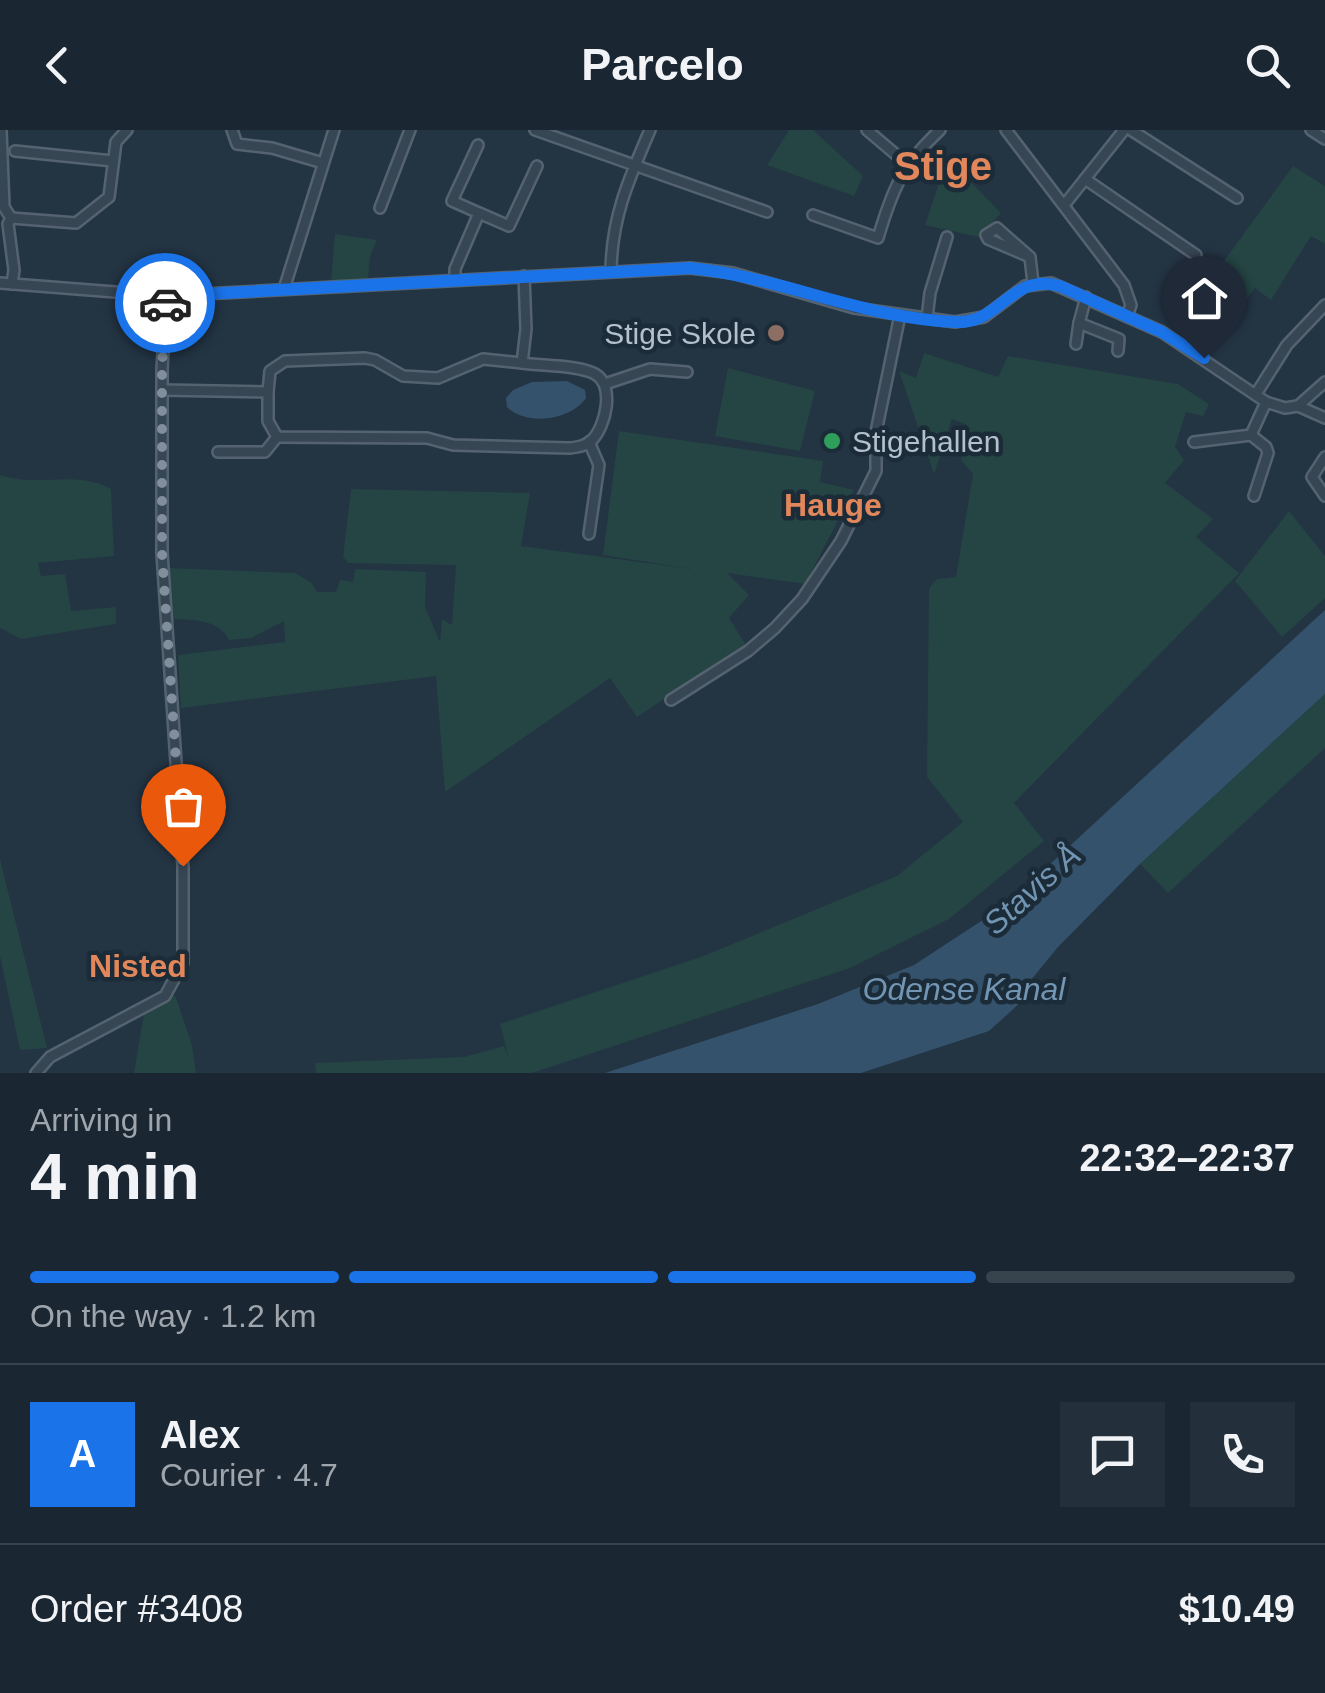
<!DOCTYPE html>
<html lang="en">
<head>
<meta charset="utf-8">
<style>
	body { margin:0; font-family:Arial,sans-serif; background:#232f3a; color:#f1f3f6; height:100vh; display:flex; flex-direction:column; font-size:38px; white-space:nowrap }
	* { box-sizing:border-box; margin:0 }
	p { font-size:32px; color:#9fa5ac }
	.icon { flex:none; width:55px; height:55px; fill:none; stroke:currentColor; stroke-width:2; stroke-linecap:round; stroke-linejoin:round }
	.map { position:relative; height:943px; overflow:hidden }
	.sheet { display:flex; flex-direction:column; background:#1a2732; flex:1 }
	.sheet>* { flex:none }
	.pin { position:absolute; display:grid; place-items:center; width:85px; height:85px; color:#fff; margin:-102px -42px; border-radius:50% 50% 50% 0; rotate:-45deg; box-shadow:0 0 10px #0007 }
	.pin .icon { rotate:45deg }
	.courier { position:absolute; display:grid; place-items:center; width:100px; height:100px; margin:-50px; border:8px solid #1a73e8; border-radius:50%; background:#fff; color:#222; box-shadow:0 2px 12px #0007 }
	.summary em { font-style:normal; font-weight:700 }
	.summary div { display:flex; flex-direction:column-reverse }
	.summary { display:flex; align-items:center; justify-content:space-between; height:170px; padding:0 30px }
	h1 { font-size:65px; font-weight:700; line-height:75px }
	.bar { display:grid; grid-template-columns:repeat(4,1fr); gap:15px 10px; align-content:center; height:120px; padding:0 30px }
	.bar i { height:12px; border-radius:8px; background:#38444d }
	.bar .current { background:#1a73e8 }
	.bar p { grid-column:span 4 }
	.line { display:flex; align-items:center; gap:25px; padding:0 30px; border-top:2px solid #38444d }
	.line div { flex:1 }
	.round { display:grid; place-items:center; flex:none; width:105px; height:105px; border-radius:0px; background:#232f3a }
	header { display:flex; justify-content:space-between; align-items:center; height:130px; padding:0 30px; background:#1a2732; font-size:45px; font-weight:700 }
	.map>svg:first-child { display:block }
	.green { fill:#254444 }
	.water { fill:#35526c }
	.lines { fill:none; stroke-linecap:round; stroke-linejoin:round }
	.minor-casing { stroke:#556370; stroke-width:14 }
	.minor { stroke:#374653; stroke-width:9 }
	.done { stroke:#818f9d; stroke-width:10; stroke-dasharray:0 18 }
	.route { stroke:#1a73e8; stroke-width:12 }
	.education-dot { fill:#8d6e63; stroke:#1c2b38; stroke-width:4 }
	.leisure-dot { fill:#2e9e5b; stroke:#1c2b38; stroke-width:4 }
	.labels { text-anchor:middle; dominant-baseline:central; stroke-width:9; stroke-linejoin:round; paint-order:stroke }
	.poi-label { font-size:30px; fill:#b4c0cd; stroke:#1c2b38; text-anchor:end }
	.neighbourhood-label { font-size:32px; font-weight:bold; fill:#e1875b; stroke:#1c2b38 }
	.water-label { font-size:32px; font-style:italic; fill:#7195b3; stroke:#1c2b38 }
	.district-label { font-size:40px; font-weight:bold; fill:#e1875b; stroke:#1c2b38 }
</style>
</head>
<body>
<header><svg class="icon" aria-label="back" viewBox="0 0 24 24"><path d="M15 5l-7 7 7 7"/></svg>Parcelo<svg class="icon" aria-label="search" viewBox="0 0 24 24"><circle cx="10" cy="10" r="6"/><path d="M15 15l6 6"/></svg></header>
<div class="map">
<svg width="1325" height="943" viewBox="0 0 1325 943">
	<rect width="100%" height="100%" fill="#233443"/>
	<g class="green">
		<path d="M789,0h24l50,46 -9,20 -87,-31z"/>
		<path d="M1293,36l32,20v58l-14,-8 -40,64 -16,-12 -26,33 -32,-23z"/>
		<path d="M957,38l44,45 -23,24 -53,-12 13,-39z"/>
		<path d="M335,104l42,6 -7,16 -2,23 -37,2z"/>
		<path d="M924,223l74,24 10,-21 170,28 31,20 -6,12 -17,-4 -11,35 9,13 -19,23 48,36 -17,18 43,36 -225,230 30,38 -95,78 -99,49 -318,105h-216l-1,-10 149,-6 40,-11 5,13 -9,-35 201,-67 196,-81 66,-54 -36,-45 2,-189 8,-9 19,-2 17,-103 -12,-14 6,-35 -15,-6 -18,55 -35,-103 17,7z"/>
		<path d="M728,238l87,23 -15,60 -85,-15z"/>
		<path d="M619,301l204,30 -3,21 34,8 -49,94 -78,-11 22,22 -20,23 17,27 -109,72 -27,-39 -165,114 -9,-116 -255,32 -3,-53 107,-13 -1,-21 -33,17 -22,2c-11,-22 -38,-20 -60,-21l-2,-51 128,5 17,10 5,9h19l4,-12 13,2 2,-13 71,3 -1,35 15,35 2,-23 10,6 4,-60 -108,-2 -5,-6 8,-68 179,4 -9,53 171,23 -89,-14z"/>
		<path d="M0,345c37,13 76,-6 111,14l3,67 -76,7 3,13 24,-2 6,37 45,-4v17l-95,15 -21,-11z"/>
		<path d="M1289,381l36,45v42l-43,39 -47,-56z"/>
		<path d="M1325,564v54l-157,145 -28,-29z"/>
		<path d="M0,729l47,189 -27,2 -20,-94z"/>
		<path d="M175,865l17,50 4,28h-62l10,-60z"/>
	</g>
	<g class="water">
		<path d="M567,251l18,9 1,8c-16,23 -60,28 -79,9l-1,-9 7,-8 19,-8z"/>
		<path d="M1325,480v84l-185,170 -82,83 -36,44 -2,12 -31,28 -128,42h-256l213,-69 96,-39 81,-53 39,-33z"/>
	</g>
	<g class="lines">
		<defs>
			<g id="minor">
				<path d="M1,0l3,77 7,11 -3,6 6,46 -2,14"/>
				<path d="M232,0l5,14 35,4 51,15"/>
				<path d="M535,0l232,82"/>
				<path d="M867,0l40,34"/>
				<path d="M1006,0l118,155 7,20 -4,11"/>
				<path d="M1131,0l106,68"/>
				<path d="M1311,0l14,9"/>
				<path d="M478,15l-26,56 27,12"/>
				<path d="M15,21l98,10"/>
				<path d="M1085,49l111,76"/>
				<path d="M1065,74l59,-74"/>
				<path d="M380,78l30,-78"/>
				<path d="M813,85l65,23c14,-48 25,-74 62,-108"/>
				<path d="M11,88l65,5 33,-26 7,-55 11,-12"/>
				<path d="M1030,127l-42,-18 -2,-4 11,-7 33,29 3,26"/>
				<path d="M611,140c1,-54 18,-91 39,-140"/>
				<path d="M455,150v-11l24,-56 30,13 28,-60"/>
				<path d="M0,153l166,13 524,-28 43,5 121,35 101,14 29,-5 41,-31 26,-3 111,49 104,70 19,6 13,-2 27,12"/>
				<path d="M284,159l50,-159"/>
				<path d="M927,188l3,-25 17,-56"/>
				<path d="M1079,193l7,-26"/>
				<path d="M1076,214l3,-21 40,16 -1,12"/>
				<path d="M605,254l45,-15 37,3"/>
				<path d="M162,260l106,2 2,-21 15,-10 80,-3 10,2 28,16 35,2 45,-19 39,4 4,-34 -2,-53"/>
				<path d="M268,262v29l9,16 150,1 26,7 117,3c8,-1 16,-2 22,-8 14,-14 23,-55 3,-66 -16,-9 -54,-8 -73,-11"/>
				<path d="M1256,264l31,-49 38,-40"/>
				<path d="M1298,276l27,-24"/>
				<path d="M1251,305l15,12 2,6 -14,43"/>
				<path d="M589,312l10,23 -10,69"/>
				<path d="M1194,312l57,-7 15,-33"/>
				<path d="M218,322h47l12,-15"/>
				<path d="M1325,327l-13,20 13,19"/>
				<path d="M671,570l77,-49 27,-23 27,-29 39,-58 35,-70v-39l24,-117"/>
				<path d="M36,943l14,-16 115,-61 18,-33v-96l-21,-314v-183l4,-74"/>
			</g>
		</defs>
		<use href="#minor" class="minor-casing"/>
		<use href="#minor" class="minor"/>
	</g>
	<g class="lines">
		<path class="done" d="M165,173l-3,67v183l21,313"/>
		<path class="route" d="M165,173l1,-7 524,-28c91,9 174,51 266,54 45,2 55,-50 104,-36l102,46 42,26"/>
	</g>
	<circle class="education-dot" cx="776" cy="203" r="10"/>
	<circle class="leisure-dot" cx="832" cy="311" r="10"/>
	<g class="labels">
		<g class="poi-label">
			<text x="756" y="203">Stige Skole</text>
			<text x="852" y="311" text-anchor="start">Stigehallen</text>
		</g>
		<g class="neighbourhood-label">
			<text x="833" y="375">Hauge</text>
			<text x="138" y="836">Nisted</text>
		</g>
		<g class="water-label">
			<text transform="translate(1032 759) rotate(-42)">Stavis Å</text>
			<text x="964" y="859">Odense Kanal</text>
		</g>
		<g class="district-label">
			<text x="943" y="36">Stige</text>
		</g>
	</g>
</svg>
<div class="pin" style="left:183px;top:736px;background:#ea580c"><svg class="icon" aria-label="bag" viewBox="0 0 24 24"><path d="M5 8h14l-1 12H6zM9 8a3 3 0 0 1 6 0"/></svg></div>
<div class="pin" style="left:1204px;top:228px;background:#1f2937"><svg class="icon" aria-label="home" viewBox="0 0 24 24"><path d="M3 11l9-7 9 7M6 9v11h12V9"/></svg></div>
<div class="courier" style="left:165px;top:173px"><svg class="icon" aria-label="car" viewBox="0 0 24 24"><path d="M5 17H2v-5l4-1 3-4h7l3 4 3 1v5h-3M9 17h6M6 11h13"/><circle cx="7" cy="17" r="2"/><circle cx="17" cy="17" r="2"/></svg></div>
</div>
<section class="sheet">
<div class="summary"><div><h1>4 min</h1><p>Arriving in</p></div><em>22:32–22:37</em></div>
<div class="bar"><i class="current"></i><i class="current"></i><i class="current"></i><i></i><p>On the way · 1.2 km</p></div>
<div class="line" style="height:180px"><b class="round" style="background:#1a73e8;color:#fff">A</b><div><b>Alex</b><p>Courier · 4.7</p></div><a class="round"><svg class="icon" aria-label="chat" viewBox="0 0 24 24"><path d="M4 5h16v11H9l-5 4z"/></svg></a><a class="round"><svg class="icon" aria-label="phone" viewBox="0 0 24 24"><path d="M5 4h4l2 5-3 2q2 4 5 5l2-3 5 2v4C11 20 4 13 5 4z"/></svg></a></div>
<div class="line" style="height:130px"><div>Order #3408</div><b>$10.49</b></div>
</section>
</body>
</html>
